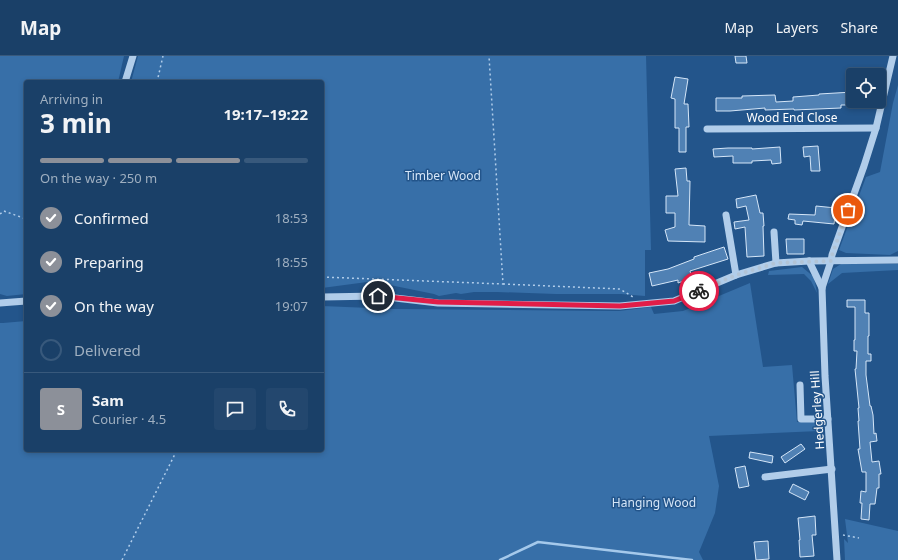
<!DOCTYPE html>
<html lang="en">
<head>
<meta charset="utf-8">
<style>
	body { margin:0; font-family:"Noto Sans",sans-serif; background:#23476e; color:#f1f3f6; height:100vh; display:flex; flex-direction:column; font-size:15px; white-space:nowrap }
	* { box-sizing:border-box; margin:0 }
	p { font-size:13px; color:#9fafc0 }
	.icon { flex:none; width:22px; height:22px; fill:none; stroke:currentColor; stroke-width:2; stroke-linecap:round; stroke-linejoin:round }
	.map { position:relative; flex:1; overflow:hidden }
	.panel { position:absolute; left:24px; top:24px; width:300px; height:372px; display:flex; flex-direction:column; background:#1a4068; border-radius:4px; box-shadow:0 2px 6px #0003,0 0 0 1px #38597c }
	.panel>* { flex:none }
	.buttons { position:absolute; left:846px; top:12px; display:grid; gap:8px }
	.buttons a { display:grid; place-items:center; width:40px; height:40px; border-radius:4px; background:#1a4068; box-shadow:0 2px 6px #0003,0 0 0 1px #38597c; font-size:20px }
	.pin { position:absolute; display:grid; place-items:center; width:34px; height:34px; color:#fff; margin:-17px; border:2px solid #fff; border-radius:50%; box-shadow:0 1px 4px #0007 }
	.courier { position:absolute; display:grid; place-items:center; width:40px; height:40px; margin:-20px; border:3px solid #e11d48; border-radius:50%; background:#fff; color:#222; box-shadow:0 1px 5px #0007 }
	.summary em { font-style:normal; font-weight:700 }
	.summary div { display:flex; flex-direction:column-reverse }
	.summary { display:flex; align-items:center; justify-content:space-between; height:68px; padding:0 16px }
	h1 { font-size:26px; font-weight:700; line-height:30px }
	.bar { display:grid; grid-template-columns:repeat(4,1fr); gap:6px 4px; align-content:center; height:48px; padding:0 16px }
	.bar i { height:5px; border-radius:3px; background:#38597c }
	.bar .selected { background:#8c9099 }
	.bar p { grid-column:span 4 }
	.line { display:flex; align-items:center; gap:10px; padding:0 16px; border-top:1px solid #38597c }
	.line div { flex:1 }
	.round { display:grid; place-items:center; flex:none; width:42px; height:42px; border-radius:4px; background:#23476e }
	ol { padding:0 16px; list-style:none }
	li { display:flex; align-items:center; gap:12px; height:44px }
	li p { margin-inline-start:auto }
	li .icon { padding:4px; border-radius:50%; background:#8c9099; color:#fff; stroke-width:4 }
	li:last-child { color:#9fafc0 }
	li i { width:22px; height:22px; border:2px solid #38597c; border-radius:50% }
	header { display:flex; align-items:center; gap:24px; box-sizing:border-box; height:56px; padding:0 20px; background:#1a4068; border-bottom:1px solid #38597c }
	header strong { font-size:19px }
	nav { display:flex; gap:22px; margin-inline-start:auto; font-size:14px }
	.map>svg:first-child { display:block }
	.green { fill:#376fa8 }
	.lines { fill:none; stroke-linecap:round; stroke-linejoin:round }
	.stream { stroke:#a5c9eb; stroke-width:2.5 }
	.building { fill:#5081b4; stroke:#d5e6f8 }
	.path { stroke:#b1cdea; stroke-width:1.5; stroke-dasharray:2 3; stroke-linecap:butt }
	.minor { stroke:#b1cdea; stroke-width:7 }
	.done { stroke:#b2c4d6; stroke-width:4; stroke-dasharray:0 7.2 }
	.route { stroke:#e11d48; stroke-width:5 }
	.labels { text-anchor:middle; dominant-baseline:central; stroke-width:3; stroke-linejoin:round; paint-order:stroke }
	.street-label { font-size:12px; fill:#fff; stroke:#23558b }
	.park-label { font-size:12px; fill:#d5e6f8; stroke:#23558b }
</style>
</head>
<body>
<header>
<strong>Map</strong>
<nav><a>Map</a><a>Layers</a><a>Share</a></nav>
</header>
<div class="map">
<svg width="898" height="504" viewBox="0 0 898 504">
	<rect width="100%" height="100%" fill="#23558b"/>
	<g class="green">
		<path d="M0,0h124l-6,26h-92v212l-19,2 -7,-2z"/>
		<path d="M138,0h508l5,194h-6v46l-24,-2h-65l-59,-2h-23l-13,2 -5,-1 -17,3 -5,-2 -49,-10 -18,-2 -45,6v-206h-191z"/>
		<path d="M898,29v166l-8,4 -44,-2 -7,-3 27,-73 14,-5 13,-69z"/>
		<path d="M841,208h57v6l-56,3 -14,11 5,-15z"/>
		<path d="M802,211l12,10 3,16 -6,-12 -7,-7 -36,1 1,-4z"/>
		<path d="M750,227l13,84 29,-2 5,57h22v9l-110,5 10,50 -4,27 -16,39 4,8h-703v-237h3l23,-2v129h296v-144l72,3 225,2 32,-4 3,7 29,-3z"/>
		<path d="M845,463l53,12v29h-53l-1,-21 4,4z"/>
	</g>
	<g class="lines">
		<path class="stream" d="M500,504l38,-18 154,18"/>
	</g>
	<g class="building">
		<path d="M735,0h11l1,7h-11z"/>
		<path d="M675,21l13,2 -4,25h4l1,23h-3v25h-7v-24h-4v-29l-4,-1z"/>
		<path d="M853,36v13h-12v3l-47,2v-1l-29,1v-2l-35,3h-14v-13h26v-2l33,-1 1,7 17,-1v-4l26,-2v-1z"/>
		<path d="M818,90l2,25h-9l-1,-15 -6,1 -1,-10z"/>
		<path d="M780,91l1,16 -9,1 -1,-4 -19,1v2h-19v-7l-19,1 -1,-8 15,-1h24v1z"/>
		<path d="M686,112l1,13h3l-1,44 16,1v16l-37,-1 -3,-11 10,-3v-14h-9v-17h12l-3,-27z"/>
		<path d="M756,139l4,18h3l1,13h-1l1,30 -17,1 -2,-30 -10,2 -1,-7 15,-2 -3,-14 -9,2 -1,-9z"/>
		<path d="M816,150l20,2 -2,16 -31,-3 -1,4 -7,-1v-4l-7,-1 1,-5 26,1z"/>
		<path d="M786,183h18v15h-17z"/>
		<path d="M724,191l4,12 -38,12 2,7 -14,5v-3l-26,6 -3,-13 19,-4 26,-10v-2z"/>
		<path d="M847,244h18v13h4v23h-1v18h3v7h-5v14l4,31h1l2,9 1,19 2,-1 1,8 -7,1 2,20 7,-1 2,13h-2v14h-2l-2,16h-5l-1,16 -8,-1 1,-16h-2l1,-12 5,1v-20h-4l-4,-23h2l-2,-28h1l-1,-13h1l-4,-39h1l1,-18h-3v-11h1v-33h-8z"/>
		<path d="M801,388l4,5 -20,14 -4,-6z"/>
		<path d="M750,396l23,4 -1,7 -23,-5z"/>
		<path d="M745,410l4,20 -10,2 -4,-20z"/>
		<path d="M793,428l16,8 -4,8 -16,-8z"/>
		<path d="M815,460l1,19h-4l2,21 -14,1 -1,-17h1l-2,-22z"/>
		<path d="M768,485l1,18 -13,1 -2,-18z"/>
	</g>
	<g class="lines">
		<g class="path">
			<path d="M157,26l6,-26"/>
			<path d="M0,158l4,-3 22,8"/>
			<path d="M322,221l181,7 -14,-228"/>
			<path d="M503,228l117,5 13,8"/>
			<path d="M843,479l16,3"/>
			<path d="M122,504l55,-110"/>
		</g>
		<g class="minor">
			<path d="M125,26l8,-26"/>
			<path d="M707,73l169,-1"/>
			<path d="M726,159l10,60"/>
			<path d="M774,176l2,31"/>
			<path d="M809,205l13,27"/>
			<path d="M322,241l56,-1 60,7 182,3 54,-5 62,-26 40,-12 33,-2 89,-1"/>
			<path d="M0,247l26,-2"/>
			<path d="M800,329l1,34h27"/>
			<path d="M765,421l67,-8"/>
			<path d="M837,504l-12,-184 -3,-88 9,-27 1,-6 32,-89 12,-38 17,-72"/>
		</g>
	</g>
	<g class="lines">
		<path class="done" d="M699,235l37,-16 40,-12 55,-2 1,-6 16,-45"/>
		<path class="route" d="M378,240l60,6 182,4 54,-5 25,-10"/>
	</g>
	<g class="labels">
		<g class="street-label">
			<text x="792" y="61">Wood End Close</text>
			<text transform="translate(817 354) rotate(-94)">Hedgerley Hill</text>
		</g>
		<g class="park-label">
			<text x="443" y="119">Timber Wood</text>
			<text x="654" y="446">Hanging Wood</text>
		</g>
	</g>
</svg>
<div class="buttons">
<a><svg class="icon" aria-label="locate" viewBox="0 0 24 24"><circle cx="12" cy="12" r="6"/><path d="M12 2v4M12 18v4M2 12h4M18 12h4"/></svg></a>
</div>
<div class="pin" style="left:848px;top:154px;background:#ea580c"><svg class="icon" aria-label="bag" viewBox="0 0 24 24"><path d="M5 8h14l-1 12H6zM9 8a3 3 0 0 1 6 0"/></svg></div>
<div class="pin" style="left:378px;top:240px;background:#1f2937"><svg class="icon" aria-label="home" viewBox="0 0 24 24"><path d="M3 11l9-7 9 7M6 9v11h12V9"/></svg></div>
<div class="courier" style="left:699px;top:235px"><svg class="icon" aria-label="bike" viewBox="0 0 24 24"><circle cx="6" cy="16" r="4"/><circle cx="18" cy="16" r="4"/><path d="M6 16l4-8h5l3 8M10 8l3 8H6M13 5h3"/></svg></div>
<section class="panel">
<div class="summary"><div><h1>3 min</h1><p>Arriving in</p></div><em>19:17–19:22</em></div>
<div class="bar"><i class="selected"></i><i class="selected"></i><i class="selected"></i><i></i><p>On the way · 250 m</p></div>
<ol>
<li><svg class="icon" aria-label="check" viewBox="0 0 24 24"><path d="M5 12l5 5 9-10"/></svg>Confirmed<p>18:53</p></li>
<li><svg class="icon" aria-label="check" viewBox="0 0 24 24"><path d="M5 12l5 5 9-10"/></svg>Preparing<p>18:55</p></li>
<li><svg class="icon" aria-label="check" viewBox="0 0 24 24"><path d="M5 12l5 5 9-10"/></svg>On the way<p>19:07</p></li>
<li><i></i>Delivered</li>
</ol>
<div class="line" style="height:72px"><b class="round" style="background:#8c9099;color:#fff">S</b><div><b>Sam</b><p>Courier · 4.5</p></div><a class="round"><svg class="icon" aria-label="chat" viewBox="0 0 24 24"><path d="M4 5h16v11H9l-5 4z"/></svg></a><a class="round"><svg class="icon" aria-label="phone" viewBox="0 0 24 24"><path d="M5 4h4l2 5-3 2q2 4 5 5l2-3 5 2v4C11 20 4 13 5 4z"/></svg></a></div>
</section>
</div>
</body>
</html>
